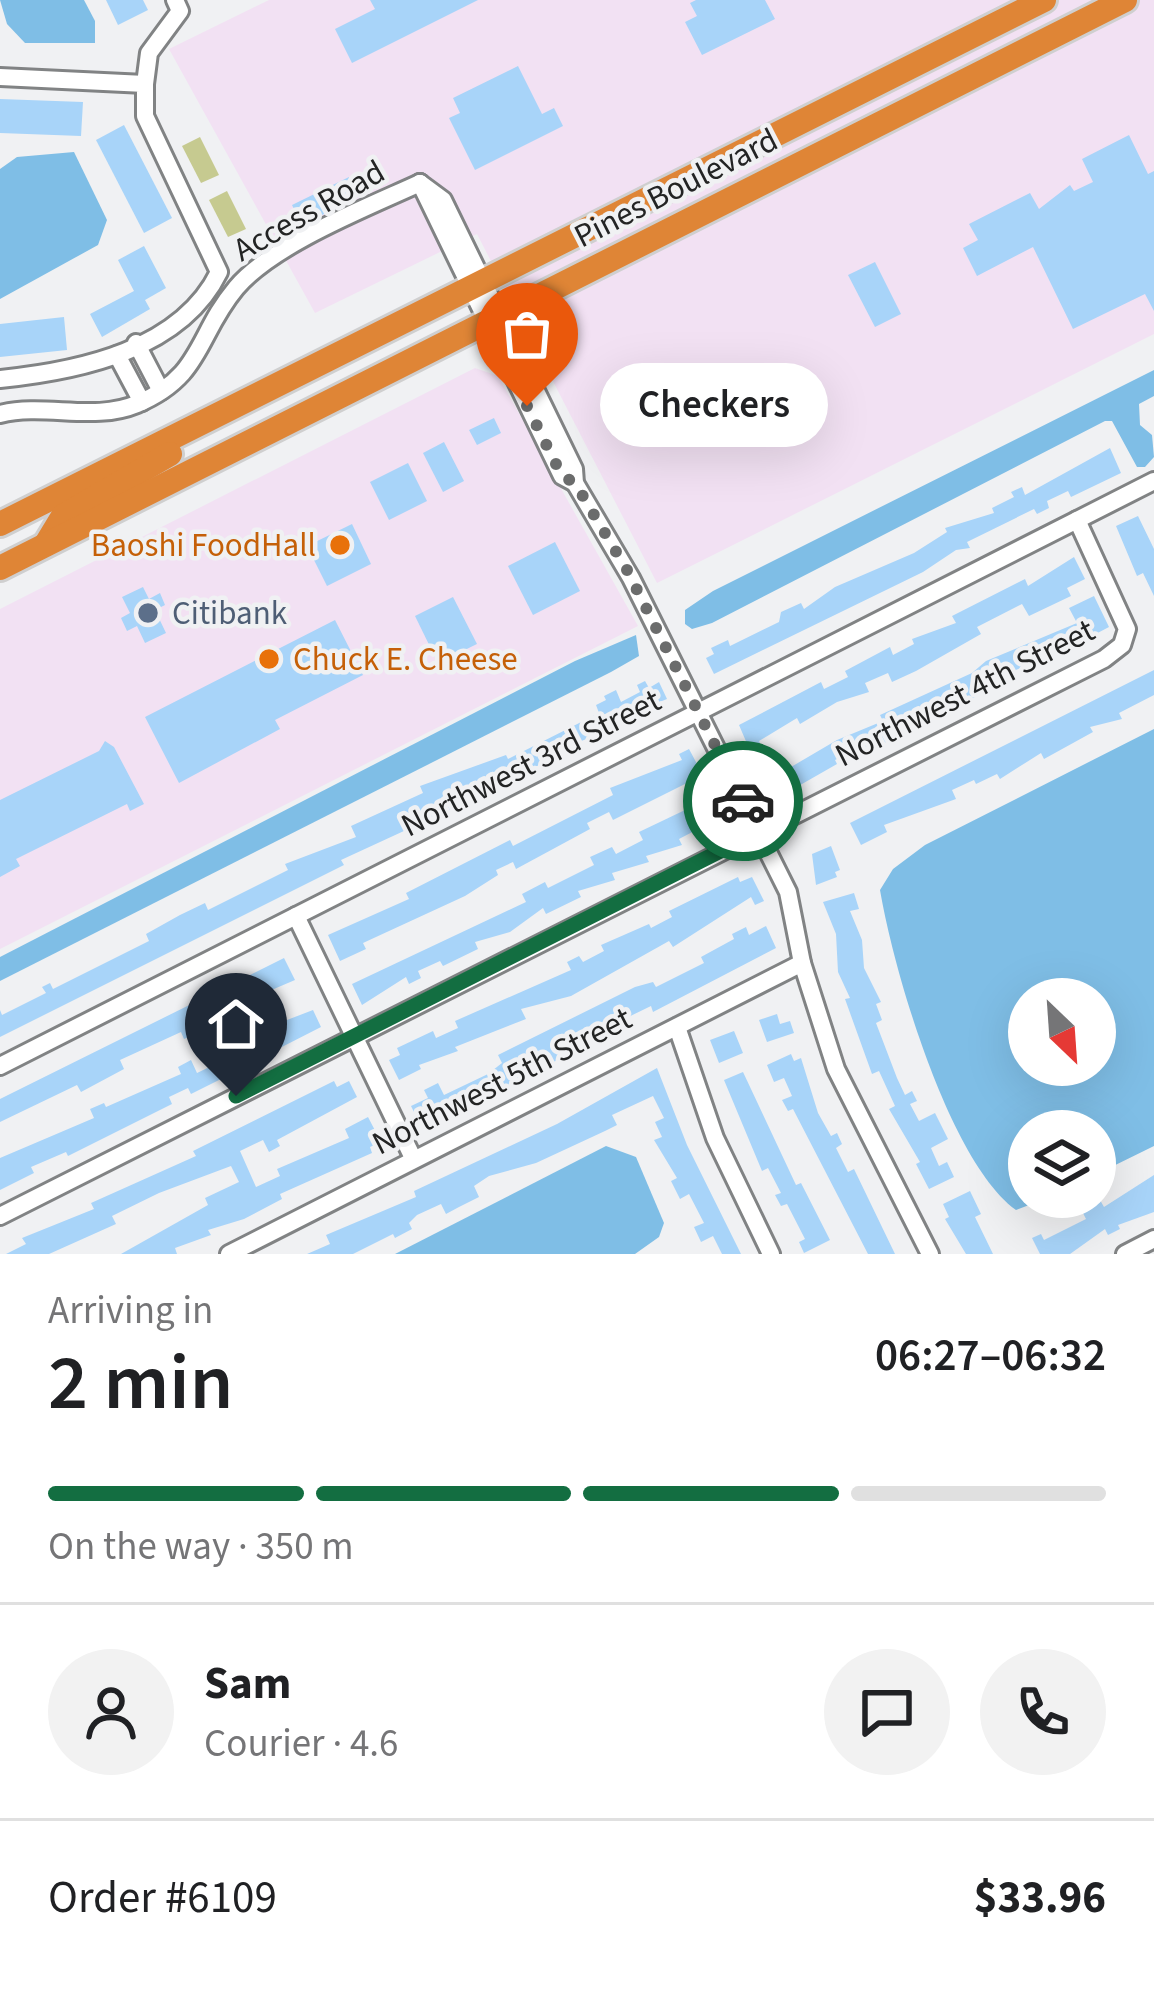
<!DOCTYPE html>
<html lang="en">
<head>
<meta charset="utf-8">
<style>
	body { margin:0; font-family:"Source Sans 3",sans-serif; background:#f2f2f2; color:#202124; height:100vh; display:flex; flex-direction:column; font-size:45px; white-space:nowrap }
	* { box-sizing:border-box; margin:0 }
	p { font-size:39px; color:#757577 }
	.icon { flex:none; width:66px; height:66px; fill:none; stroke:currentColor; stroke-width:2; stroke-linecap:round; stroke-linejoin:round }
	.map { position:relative; height:1254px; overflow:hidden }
	.panel { display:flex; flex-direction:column; background:#fff; flex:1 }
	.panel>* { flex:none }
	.needle { width:78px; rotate:155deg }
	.tools { position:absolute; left:1008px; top:978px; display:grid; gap:24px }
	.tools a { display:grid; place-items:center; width:108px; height:108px; border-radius:50%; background:#fff; box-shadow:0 12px 48px #0002; font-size:60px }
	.pin { position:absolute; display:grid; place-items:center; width:102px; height:102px; color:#fff; margin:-123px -51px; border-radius:50% 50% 50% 0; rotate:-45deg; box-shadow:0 0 12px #0007 }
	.pin .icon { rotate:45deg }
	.courier { position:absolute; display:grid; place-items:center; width:120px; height:120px; margin:-60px; border:9px solid #136e41; border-radius:50%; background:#fff; color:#222; box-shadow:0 3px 15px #0007 }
	.bubble { position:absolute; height:84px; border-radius:42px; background:#fff; box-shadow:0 12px 48px #0002; font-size:39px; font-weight:600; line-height:84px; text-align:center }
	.head em { font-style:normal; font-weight:600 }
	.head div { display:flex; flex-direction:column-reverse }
	.head { display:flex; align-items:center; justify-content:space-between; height:204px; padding:0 48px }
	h1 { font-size:78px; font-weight:600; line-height:90px }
	.bar { display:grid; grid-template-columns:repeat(4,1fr); gap:18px 12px; align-content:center; height:144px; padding:0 48px }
	.bar i { height:15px; border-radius:9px; background:#e0e0e0 }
	.bar .selected { background:#136e41 }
	.bar p { grid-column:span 4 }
	.line { display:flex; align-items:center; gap:30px; padding:0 48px; border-top:3px solid #e0e0e0 }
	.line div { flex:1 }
	.round { display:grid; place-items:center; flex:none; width:126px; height:126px; border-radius:63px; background:#f2f2f2 }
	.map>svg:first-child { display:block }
	.commercial { fill:#f2e1f3 }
	.green { fill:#c6ca90 }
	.water { fill:#7fbee6; fill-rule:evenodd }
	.building { fill:#a8d4f9 }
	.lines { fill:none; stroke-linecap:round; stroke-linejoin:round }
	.minor-casing { stroke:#818384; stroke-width:22 }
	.highway-casing { stroke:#cfcfcf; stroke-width:30 }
	.minor { stroke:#fff; stroke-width:16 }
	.highway { stroke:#df8536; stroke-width:24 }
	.done { stroke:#6b6c6c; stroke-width:12; stroke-dasharray:0 21.6 }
	.route { stroke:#136e41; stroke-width:15 }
	.food-dot { fill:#e8710a; stroke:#f0f1f3; stroke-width:4.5 }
	.service-dot { fill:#5c6f8a; stroke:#f0f1f3; stroke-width:4.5 }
	.labels { text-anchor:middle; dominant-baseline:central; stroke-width:9; stroke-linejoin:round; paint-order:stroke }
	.street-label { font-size:33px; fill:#232424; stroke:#f0f1f3 }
	.food-label { font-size:33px; fill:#c56008; stroke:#f0f1f3; text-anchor:end }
	.service-label { font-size:33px; fill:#4e5e75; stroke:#f0f1f3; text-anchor:start }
</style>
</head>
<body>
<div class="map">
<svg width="1154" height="1254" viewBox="0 0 1154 1254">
	<rect width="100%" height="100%" fill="#f0f1f3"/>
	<g class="commercial">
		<path d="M269,0h885v334l-497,249 -180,-349 -162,79 -146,-264z"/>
		<path d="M475,368l23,8 140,250 -638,323v-340z"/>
	</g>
	<g class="green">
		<path d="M200,137l19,38 -18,8 -19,-37z"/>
		<path d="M227,191l19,38 -18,8 -19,-37z"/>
	</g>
	<g class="water">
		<path d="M0,0h84l11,21v22h-70l-18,-19z"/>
		<path d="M74,152l33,68 -9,25 -98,54v-130l17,-12z"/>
		<path d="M1154,370v26l-15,8 1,21 12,10 2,22 -9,10h-8l-25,-46h-7l-393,202 -20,6 -7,-5v-14l28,-19z"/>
		<path d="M636,635l3,21 -28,16 -611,309v-24l575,-296z"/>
		<path d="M1154,729v417l-59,29v-44h-66v66h21l-34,13c-67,-49 -122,-238 -136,-320l13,-21 32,-24zM1029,999h66v66h-66z"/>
		<path d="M606,1146l30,11 28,66 -5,14 -24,17h-240z"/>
	</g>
	<g class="building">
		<path d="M106,0h37l5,10 -30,15z"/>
		<path d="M370,0h108l-126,63 -17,-34 40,-20z"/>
		<path d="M696,0h69l10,19 -73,36 -17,-33 12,-6 -7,-13z"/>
		<path d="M518,66l24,48 12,-6 9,18 -88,44 -26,-52 11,-5 -7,-15z"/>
		<path d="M0,99l83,3 -2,34 -81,-3z"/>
		<path d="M124,125l48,93 -28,15 -48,-93z"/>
		<path d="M1129,135l19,39 6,-3v140l-9,-17 -72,35 -40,-82 -56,29 -14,-28 15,-8 -9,-16 61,-31 9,16 31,-24 4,6 19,-9 -11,-23z"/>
		<path d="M349,177l9,20 -56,28 -10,-20z"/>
		<path d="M144,246l22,42 -21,12 5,9 -48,28 -12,-23 44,-23 -16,-31z"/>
		<path d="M875,262l26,52 -26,13 -27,-52z"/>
		<path d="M64,317l3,33 -67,7v-33z"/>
		<path d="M494,418l7,15 -24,12 -8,-15z"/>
		<path d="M444,442l20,39 -21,11 -20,-39z"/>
		<path d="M1110,448l11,25 -50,24 -3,-6 -21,10 2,7 -12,6 -3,-5 -67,33 3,6 -14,2 -33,22 -209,102 -8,-16 8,-4 -3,-6 17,-8 2,6 49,-24 2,-10 20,-9 3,6 31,-22 79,-34 33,-21 -2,-4 49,-15 -2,-5 22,-11 -3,-5 11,-5 3,8z"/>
		<path d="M408,463l19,38 -38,19 -19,-38z"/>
		<path d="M1138,516l16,33v47l-11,-23 -6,3 -21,-50z"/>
		<path d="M352,524l19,40 -44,22 -20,-40z"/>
		<path d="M555,542l25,49 -47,24 -25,-49z"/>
		<path d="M1074,557l11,22 -18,9 4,8 -42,20 -7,-12 -45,23 4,7 -65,37 -24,11 -4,-9 -23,10 4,9 -32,10 -37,22 -3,-6 -38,23 15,31 17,-5 46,-27 46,-19 -3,-6 92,-42 14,-12 91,-38 -8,-15 25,-12 15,31 -80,42 -2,-4 -35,16 3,6 -35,18 -3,-7 -23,11 -10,6 3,6 -68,35 -3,-6 -21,10 2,4 -49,28 -3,-6 -11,5 -7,-12 -4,2 -24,-56 82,-43 3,7 24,-12 -3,-6 45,-24 3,8 21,-11 -2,-5 44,-16 -4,-7 73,-37 3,7z"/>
		<path d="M143,587l6,12 11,-6 5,12 -10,5 11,23 -21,10 -8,-17 -10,5 -6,-13 9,-5 -8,-16z"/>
		<path d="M453,597l24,47 -39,19 -23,-47z"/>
		<path d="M335,620l28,55 -88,45 5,9 -101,54 -34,-66z"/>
		<path d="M1154,670v25l-35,18 3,6 -32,8 3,5 -49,27 -3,-6 -41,26 -3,-5 -21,10 -2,-4 -22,10 4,9 -72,26 3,7 -26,13 -11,-22z"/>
		<path d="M645,681l4,7 10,-6 8,17 -50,20 3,6 -12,6 -59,22 3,6 -12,6 -61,24 3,6 -141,65 3,5 -344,172v-27l2,5 44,-22 -4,-6 8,-4 3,6 96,-48 -3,-7 34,-19 25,-12 3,7 80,-40 -3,-6 71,-27 -5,-11 72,-33 -3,-7 86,-31 2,4 91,-46 -3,-8 10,-5 -2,-4 12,-6 5,12 19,-10 -3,-7z"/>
		<path d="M105,741l9,6 30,57 -14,7 -3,-7 -111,55 4,7 -20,11v-77l99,-49z"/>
		<path d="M689,749l14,26 -90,45 -4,-8 -22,11 3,6 -74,40 -3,-7 -17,8 2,5 -33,21 -102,47 3,6 -26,12 -12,-26 81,-36 -3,-6 104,-53 3,6 100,-51 -3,-7 72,-28 -3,-6z"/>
		<path d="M706,800l3,5 8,-4 7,15 -11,5 3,7 -11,6 -3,-7 -23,12 3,6 -36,11 3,6 -37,11 3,7 -37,11 3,6 -35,17 -3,-6 -33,24 -35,10 3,7 -35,17 -3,-5 -22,10 3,7 -12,6 -3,-7 -44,28 -10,-21 174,-82 -4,-8 23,-12 3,6 46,-23 -4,-8 22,-10 4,7 27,-14 -4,-8z"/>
		<path d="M831,846l9,24 -5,2 2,5 -21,8 -4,-31z"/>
		<path d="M738,877l2,5 12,-5 12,24 -9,4 -4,-8 -78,50 -4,-6 -98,55 -50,13 5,10 -71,28 3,4 -39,14 2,4 -22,11 -10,-20 11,-5 -3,-7 36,-17 3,7 22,-10 -3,-7 116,-51 -4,-8 12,-6 4,6 21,-11 -3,-6 48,-21 2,4 21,-11 -3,-6z"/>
		<path d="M854,893l5,16 -9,2 12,29 2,28 17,34 -5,2 6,16 -6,3 21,55 8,17 7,-4 5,10 -7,3 9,17 16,-8 13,26 -17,9 8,18 8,-4 7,15 -25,12 -13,-25 4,-2 -31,-53 6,-3 -16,-35 -7,3 -27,-75 5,-1 -12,-26 -2,-38 -13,-32z"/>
		<path d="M766,926l10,22 -123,64 -2,-6 -37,18 4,6 -13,6 -3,-7 -23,12 3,6 -34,18 -3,-5 -21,11 3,5 -55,27 -2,-5 -49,28 -10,-20 17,-8 -4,-8 14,-7 6,12 44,-21 14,-11 -4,-8 137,-68 18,-5 3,5 48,-24 -3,-6 33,-18 -2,-5 14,-7 3,8z"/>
		<path d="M284,958l11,22 -49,21 11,22 4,7 52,-20 8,17 -47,24 -2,-5 -22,9 3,6 -30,17 -32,16 -3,-6 -19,9 3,7 -104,52 -2,-4 -35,15 3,6 -34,17v-32l94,-40 -4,-9 14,-6 2,4 75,-33 -3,-7 13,-7 6,13 25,-12 -5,-10 34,-17 -13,-28 -44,17 4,10 -14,6 -3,-7 -61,28 4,9 -43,23 -4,-7 -77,37v-23z"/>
		<path d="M777,1014l3,10 10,-3 4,12 -27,9 -8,-22z"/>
		<path d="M734,1031l9,22 -24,10 -9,-23z"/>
		<path d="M791,1054l3,7 7,-3 17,55 13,23 6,-3 5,11 -6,4 12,24 6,-3 41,85h-27l-75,-145 -5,2 -6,-11 10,-4 -8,-18 -10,4 -7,-17z"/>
		<path d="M657,1068l30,77 54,109h-19l-9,-18 -12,6 -7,-15 10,-4 -15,-29 -9,5 -9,-18 6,-3 -23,-38 8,-3 -7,-15 9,-4 -11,-22 -41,19 5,10 -12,6 -69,32 -47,13 -15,10 5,11 -20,10 -13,7 -5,-10 -24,11 -8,8 3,6 -17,9 -2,-4 -40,20h-46l23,-10 -4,-9 90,-38 -2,-6 143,-67z"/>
		<path d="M743,1072l53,113 5,-2 29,57 -26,13 -5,-11 6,-3 -18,-35 -6,2 -6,-11 6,-2 -13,-25 -6,3 -38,-91z"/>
		<path d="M334,1081l3,6 12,-6 8,16 -80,43 3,6 -11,6 -6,-12 -23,11 16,36 24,-11 -3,-7 72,-31 -4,-9 23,-12 13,25 -11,5 2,6 -92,41 2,5 -38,20 -36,11 3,5 -36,13 2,6h-56l87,-49 -3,-7 34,-16 -8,-16 -72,27 -47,23 4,8 -67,30h-43l20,-10 -4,-6 72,-29 -3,-6 105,-47 -3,-5z"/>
		<path d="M1154,1175v37l-36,13 2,4 -12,6 -3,-6 -35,25h-30l-8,-16 9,-4 3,6 42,-21 -5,-10 19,-9 4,7z"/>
		<path d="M970,1191l11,23 -6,3 18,37h-27l-21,-35 4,-2 -6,-13z"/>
	</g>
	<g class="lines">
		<defs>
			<g id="minor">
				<path d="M0,77l145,7v32l74,156c-38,78 -140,99 -219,107"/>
				<path d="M145,84l4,-31 31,-42 -5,-11"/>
				<path d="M420,183l23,17 131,269 1,14 56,95 157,314 14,71 34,106 94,185"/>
				<path d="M420,183l142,293 13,7"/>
				<path d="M136,343l25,48"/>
				<path d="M117,355l25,47"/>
				<path d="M0,414c45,-11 94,8 137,-10 66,-28 59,-68 99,-116 37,-44 132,-81 184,-105"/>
				<path d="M296,916l117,242"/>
				<path d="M677,1027l38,111 56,116"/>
				<path d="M0,1066l1154,-585"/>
				<path d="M0,1216l1104,-557 18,-14 5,-16 -50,-109"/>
				<path d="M229,1254l573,-291"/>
				<path d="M1125,1254l29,-15"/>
			</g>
			<g id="highway">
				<path d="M0,524l1044,-524"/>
				<path d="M46,544l17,-28 107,-62"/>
				<path d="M0,568l1125,-568"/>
			</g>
		</defs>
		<use href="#minor" class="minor-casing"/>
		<use href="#highway" class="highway-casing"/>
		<use href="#minor" class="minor"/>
		<use href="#highway" class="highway"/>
	</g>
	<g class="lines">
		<path class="done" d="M527,406l35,70 13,7 52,87 116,231"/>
		<path class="route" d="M236,1096l522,-264 -15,-31"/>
	</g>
	<g class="food-dot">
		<circle cx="340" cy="545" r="12"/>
		<circle cx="269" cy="659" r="12"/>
	</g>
	<circle class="service-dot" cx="148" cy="613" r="12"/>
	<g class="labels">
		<g class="street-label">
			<text transform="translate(676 188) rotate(-27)">Pines Boulevard</text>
			<text transform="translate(309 211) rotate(-30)">Access Road</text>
			<text transform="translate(965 693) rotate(-27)">Northwest 4th Street</text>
			<text transform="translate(531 763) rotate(-27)">Northwest 3rd Street</text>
			<text transform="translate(502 1081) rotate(-27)">Northwest 5th Street</text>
		</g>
		<g class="food-label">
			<text x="316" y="545">Baoshi FoodHall</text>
			<text x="293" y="659" text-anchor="start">Chuck E. Cheese</text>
		</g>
		<g class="service-label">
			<text x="172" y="613">Citibank</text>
		</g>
	</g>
</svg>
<div class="tools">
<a><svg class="needle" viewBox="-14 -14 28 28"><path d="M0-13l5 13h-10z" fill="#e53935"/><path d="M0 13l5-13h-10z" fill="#757577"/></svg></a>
<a><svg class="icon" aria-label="layers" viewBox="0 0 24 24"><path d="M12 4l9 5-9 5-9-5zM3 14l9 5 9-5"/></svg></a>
</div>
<div class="pin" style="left:527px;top:406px;background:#ea580c"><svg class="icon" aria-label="bag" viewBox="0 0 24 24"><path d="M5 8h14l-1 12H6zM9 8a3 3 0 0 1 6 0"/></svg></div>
<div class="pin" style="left:236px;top:1096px;background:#1f2937"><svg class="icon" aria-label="home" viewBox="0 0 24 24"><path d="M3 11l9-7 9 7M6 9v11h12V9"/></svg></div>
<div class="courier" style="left:743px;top:801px"><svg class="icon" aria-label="car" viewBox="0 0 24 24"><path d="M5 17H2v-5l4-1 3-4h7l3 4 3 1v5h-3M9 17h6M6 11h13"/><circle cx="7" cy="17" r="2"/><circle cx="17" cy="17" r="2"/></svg></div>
<div class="bubble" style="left:600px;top:363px;width:228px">Checkers</div>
</div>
<section class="panel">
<div class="head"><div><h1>2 min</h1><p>Arriving in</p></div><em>06:27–06:32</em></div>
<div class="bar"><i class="selected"></i><i class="selected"></i><i class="selected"></i><i></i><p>On the way · 350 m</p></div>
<div class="line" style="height:216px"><a class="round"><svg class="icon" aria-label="person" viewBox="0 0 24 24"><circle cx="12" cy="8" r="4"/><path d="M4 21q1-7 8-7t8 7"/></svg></a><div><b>Sam</b><p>Courier · 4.6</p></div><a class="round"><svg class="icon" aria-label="chat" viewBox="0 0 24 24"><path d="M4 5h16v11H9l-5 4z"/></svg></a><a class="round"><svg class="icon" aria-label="phone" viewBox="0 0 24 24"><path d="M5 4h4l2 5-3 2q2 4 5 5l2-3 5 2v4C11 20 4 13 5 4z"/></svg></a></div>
<div class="line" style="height:156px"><div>Order #6109</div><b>$33.96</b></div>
</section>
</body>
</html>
